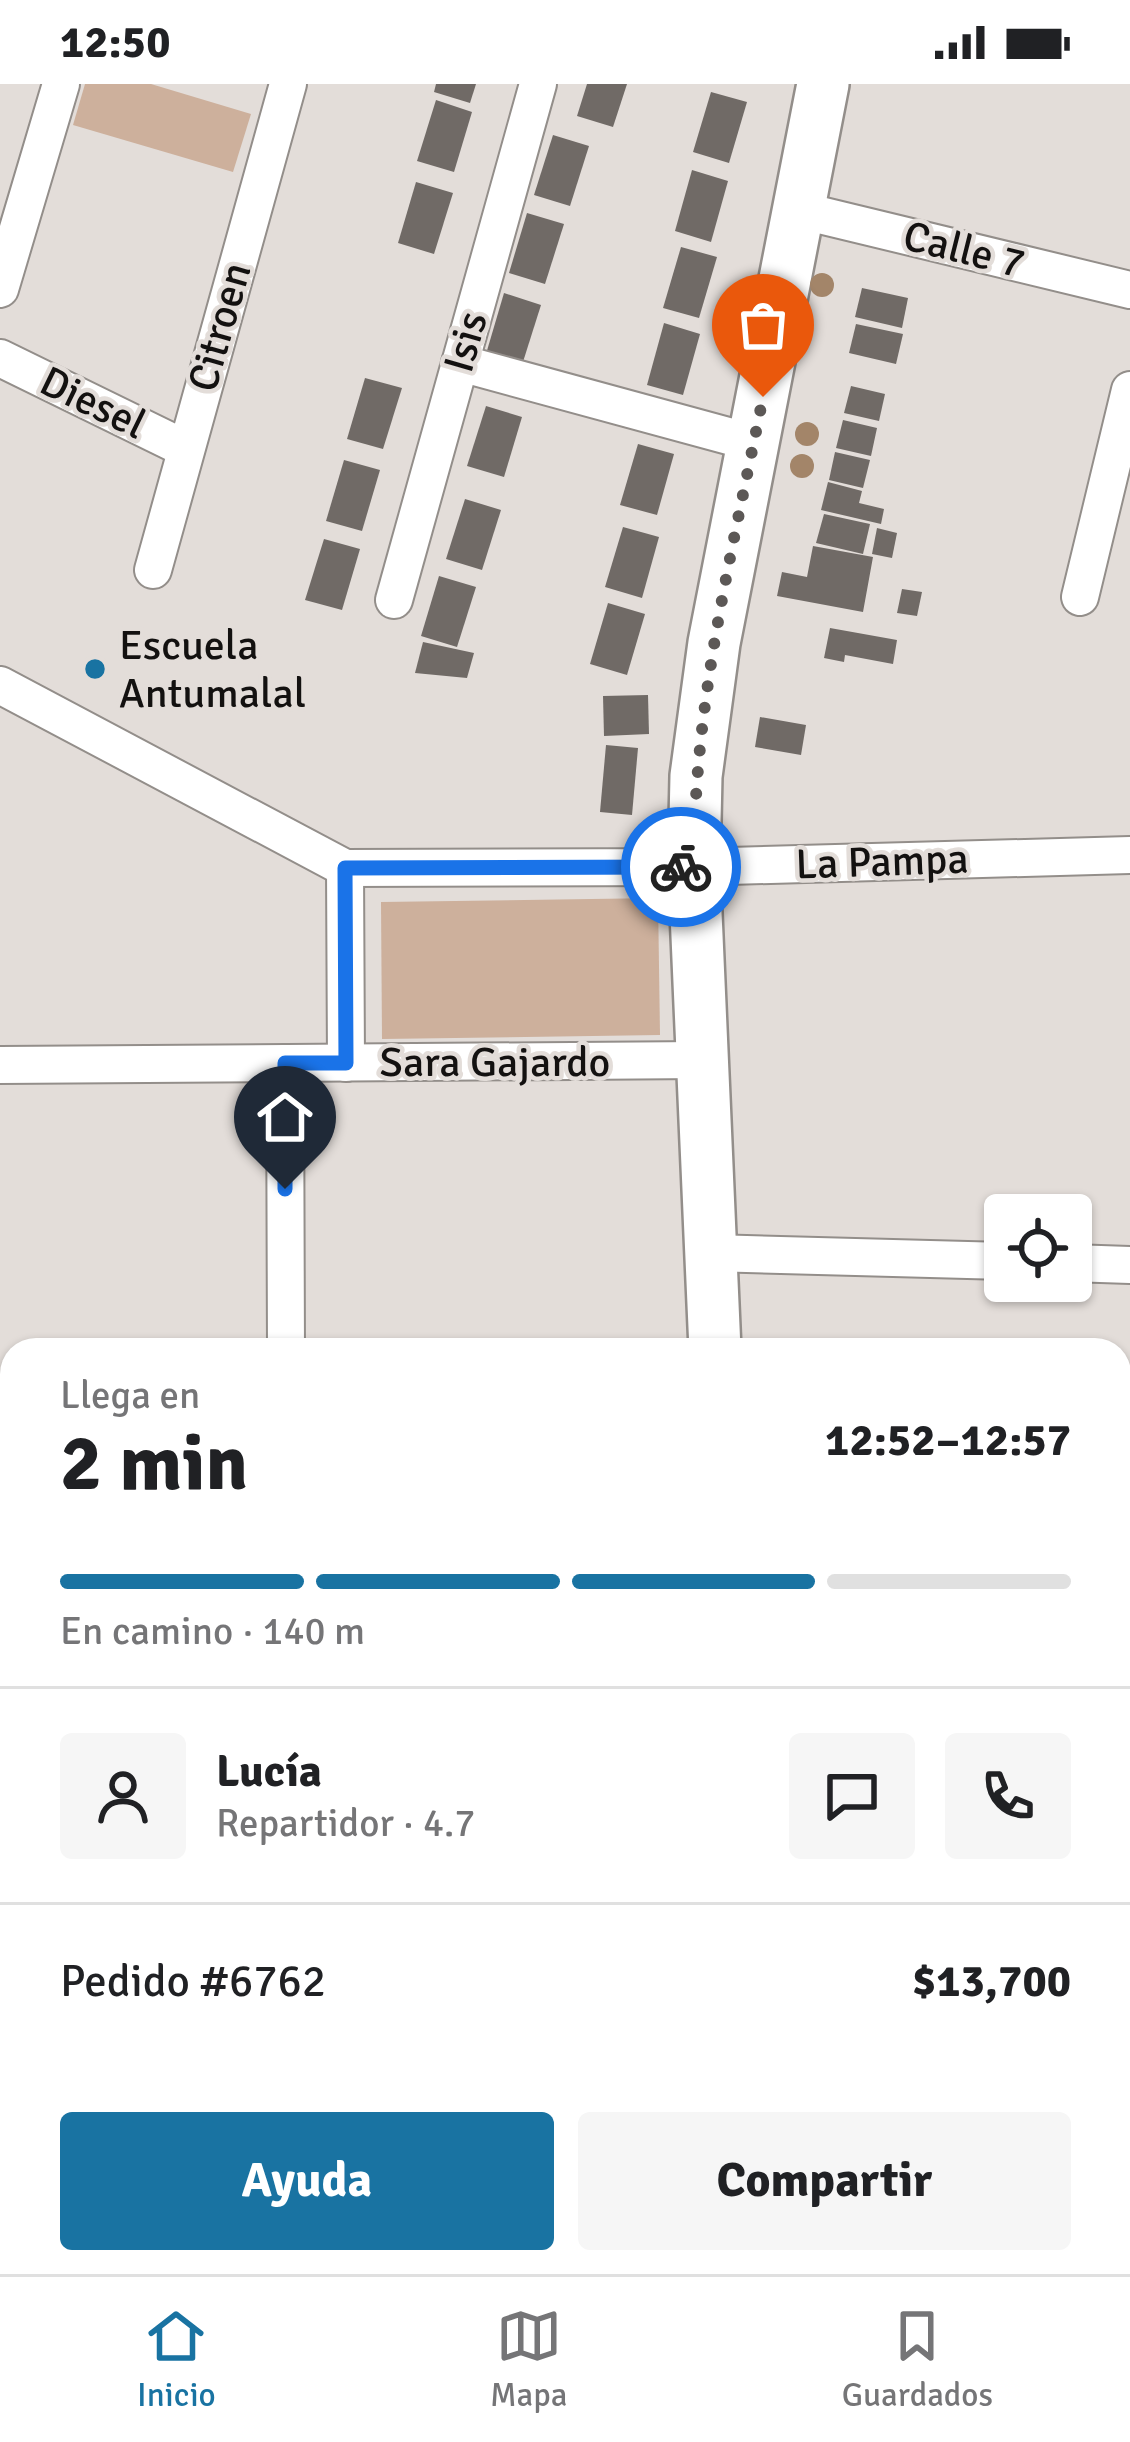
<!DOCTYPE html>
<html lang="es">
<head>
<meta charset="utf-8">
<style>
	body { margin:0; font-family:Signika,sans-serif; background:#f6f6f6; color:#202124; height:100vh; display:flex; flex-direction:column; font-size:45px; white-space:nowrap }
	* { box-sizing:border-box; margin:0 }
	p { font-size:39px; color:#757577 }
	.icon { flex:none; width:66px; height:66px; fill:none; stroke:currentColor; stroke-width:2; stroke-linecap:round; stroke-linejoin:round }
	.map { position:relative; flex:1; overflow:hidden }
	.panel { position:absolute; left:0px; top:1254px; width:1131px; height:936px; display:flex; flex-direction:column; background:#fff; border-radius:36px 36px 0 0; box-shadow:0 3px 9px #0004 }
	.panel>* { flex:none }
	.tools { position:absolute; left:984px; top:1110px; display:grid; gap:24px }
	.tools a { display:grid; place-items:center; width:108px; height:108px; border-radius:12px; background:#fff; box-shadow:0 3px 9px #0004; font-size:60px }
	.pin { position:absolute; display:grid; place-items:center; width:102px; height:102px; color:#fff; margin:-123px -51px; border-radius:50% 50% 50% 0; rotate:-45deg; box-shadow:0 0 12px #0007 }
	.pin .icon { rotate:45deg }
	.courier { position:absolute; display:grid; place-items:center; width:120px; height:120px; margin:-60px; border:9px solid #1a73e8; border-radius:50%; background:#fff; color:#222; box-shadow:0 3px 15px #0007 }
	.headline em { font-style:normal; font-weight:800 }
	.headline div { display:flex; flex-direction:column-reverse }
	.headline { display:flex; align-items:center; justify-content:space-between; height:204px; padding:0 60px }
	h1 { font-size:78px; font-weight:800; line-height:90px }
	.bar { display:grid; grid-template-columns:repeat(4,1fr); gap:18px 12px; align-content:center; height:144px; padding:0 60px }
	.bar i { height:15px; border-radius:9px; background:#e0e0e0 }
	.bar .current { background:#1973a2 }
	.bar p { grid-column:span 4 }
	.line { display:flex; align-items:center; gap:30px; padding:0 60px; border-top:3px solid #e0e0e0 }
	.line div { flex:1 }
	.round { display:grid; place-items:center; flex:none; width:126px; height:126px; border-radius:12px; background:#f6f6f6 }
	.button { display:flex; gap:24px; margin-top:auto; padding:24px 60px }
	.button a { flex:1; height:138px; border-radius:12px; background:#1973a2; color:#fff; font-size:48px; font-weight:800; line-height:138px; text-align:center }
	.button a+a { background:#f6f6f6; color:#202124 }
	.status { display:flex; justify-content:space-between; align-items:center; height:84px; padding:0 60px; background:#fff; direction:ltr }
	.status svg { height:33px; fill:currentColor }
	.tab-bar { display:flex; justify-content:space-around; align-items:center; height:168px; border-top:3px solid #e0e0e0; background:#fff; font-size:33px; color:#757577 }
	.tab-bar a { display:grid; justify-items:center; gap:6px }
	.tab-bar .current { color:#1973a2 }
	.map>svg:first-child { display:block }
	.green { fill:#cdb09c }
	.building { fill:#706a66 }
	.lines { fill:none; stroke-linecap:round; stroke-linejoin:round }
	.street-casing { stroke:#938e8a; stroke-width:40 }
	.secondary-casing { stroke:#938e8a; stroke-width:56 }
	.street { stroke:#fff; stroke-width:36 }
	.secondary { stroke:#fff; stroke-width:51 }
	.tree { fill:#a38569 }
	.done { stroke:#5c5856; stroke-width:12; stroke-dasharray:0 21.6 }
	.route { stroke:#1a73e8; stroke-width:15 }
	.poi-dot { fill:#1973a2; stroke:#e3ddd9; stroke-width:4.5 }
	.labels { text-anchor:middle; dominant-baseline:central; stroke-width:9; stroke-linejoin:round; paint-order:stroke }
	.street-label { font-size:42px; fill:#131110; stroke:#e3ddd9 }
	.poi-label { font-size:42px; fill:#131110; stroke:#e3ddd9; text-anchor:start }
</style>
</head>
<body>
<div class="status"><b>12:50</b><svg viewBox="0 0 49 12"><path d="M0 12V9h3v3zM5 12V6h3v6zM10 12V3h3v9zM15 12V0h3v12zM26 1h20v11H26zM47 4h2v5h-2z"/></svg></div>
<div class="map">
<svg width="1130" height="2190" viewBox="0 0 1130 2190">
	<rect width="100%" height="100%" fill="#e3ddd9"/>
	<g class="green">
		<path d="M85,0h66l100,30 -18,58 -160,-47z"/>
		<path d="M658,814l2,137 -278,4 -1,-137z"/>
	</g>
	<g class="building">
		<path d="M436,0h40l-6,19 -36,-11z"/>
		<path d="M587,0h40l-14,43 -36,-11z"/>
		<path d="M711,8l36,10 -18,61 -36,-11z"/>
		<path d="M436,16l36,12 -18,60 -37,-11z"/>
		<path d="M553,51l36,11 -19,60 -36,-11z"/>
		<path d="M692,86l36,11 -17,61 -36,-11z"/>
		<path d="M416,98l37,11 -19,61 -36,-11z"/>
		<path d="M527,129l37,11 -19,60 -36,-11z"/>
		<path d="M681,163l36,10 -18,61 -36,-10z"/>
		<path d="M862,204l46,10 -6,30 -47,-11z"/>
		<path d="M504,209l37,12 -19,60 -36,-11z"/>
		<path d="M664,239l36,11 -17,61 -36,-10z"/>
		<path d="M856,240l47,10 -7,30 -47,-11z"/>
		<path d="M365,294l37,10 -19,61 -36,-10z"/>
		<path d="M851,302l34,8 -6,27 -35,-8z"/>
		<path d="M486,322l36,11 -18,60 -37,-11z"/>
		<path d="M843,336l34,8 -6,28 -35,-8z"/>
		<path d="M638,360l36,10 -17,61 -37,-10z"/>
		<path d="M835,368l35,8 -7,28 -34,-8z"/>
		<path d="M344,376l36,10 -18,61 -36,-10z"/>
		<path d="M828,398l34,9 -3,12 25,6 -3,15 -60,-14z"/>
		<path d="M465,415l36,11 -19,60 -36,-11z"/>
		<path d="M824,430l46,10 -7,30 -47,-11z"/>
		<path d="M623,443l36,10 -17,61 -37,-11z"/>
		<path d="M877,444l20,5 -5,25 -20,-4z"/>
		<path d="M324,455l36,10 -18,61 -37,-10z"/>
		<path d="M813,462l60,11 -10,55 -86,-16 5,-24 25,5z"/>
		<path d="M439,492l37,11 -19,60 -36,-11z"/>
		<path d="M902,505l20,3 -5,24 -20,-3z"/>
		<path d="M608,519l37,11 -18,61 -37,-11z"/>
		<path d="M830,544l67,12 -4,24 -48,-9 -1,7 -20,-4z"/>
		<path d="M423,558l51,11 -7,25 -52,-5z"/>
		<path d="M648,611l1,39 -45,2 -1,-40z"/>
		<path d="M760,633l46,8 -5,30 -46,-8z"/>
		<path d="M606,661l32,3 -6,67 -32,-3z"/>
	</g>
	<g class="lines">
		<defs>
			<g id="street">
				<path d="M799,126l331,80"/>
				<path d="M0,205l61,-205"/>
				<path d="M0,274l186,91"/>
				<path d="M460,279l294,80"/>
				<path d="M153,486l135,-486"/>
				<path d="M1080,513l50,-207"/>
				<path d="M394,516l144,-516"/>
				<path d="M0,601l345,183 349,-1 436,-12"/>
				<path d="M345,784l1,195"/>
				<path d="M285,979l1,287"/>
				<path d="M0,981l702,-5"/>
				<path d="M711,1169l294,8"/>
				<path d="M1071,1179l59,2"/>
				<path d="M288,2178v12"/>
				<path d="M680,2178l73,2"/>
				<path d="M608,2190v-12"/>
			</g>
			<g id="secondary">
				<path d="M715,1266l-21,-483 2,-91 18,-133 109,-559"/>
				<path d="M1119,1681h11"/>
				<path d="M753,2180l377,10"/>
			</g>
		</defs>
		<use href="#street" class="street-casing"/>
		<use href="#secondary" class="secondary-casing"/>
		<use href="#street" class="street"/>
		<use href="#secondary" class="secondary"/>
	</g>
	<g class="tree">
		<circle cx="822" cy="201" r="12"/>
		<circle cx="807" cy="350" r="12"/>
		<circle cx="802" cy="382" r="12"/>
	</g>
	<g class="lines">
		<path class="done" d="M681,783h13c-1,-160 38,-314 69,-470"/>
		<path class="route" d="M285,1105v-126h61l-1,-195 336,-1"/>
	</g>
	<circle class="poi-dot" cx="95" cy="585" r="12"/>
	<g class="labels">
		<g class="street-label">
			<text transform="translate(964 166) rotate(14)">Calle 7</text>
			<text transform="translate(220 243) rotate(-74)">Citroen</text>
			<text transform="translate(466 258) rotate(-74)">Isis</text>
			<text transform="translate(93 319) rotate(26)">Diesel</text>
			<text transform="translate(882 778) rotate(-2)">La Pampa</text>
			<text x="495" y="978">Sara Gajardo</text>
		</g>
		<g class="poi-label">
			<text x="119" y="561">Escuela<tspan x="119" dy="48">Antumalal</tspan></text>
		</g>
	</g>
</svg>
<div class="tools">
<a><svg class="icon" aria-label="locate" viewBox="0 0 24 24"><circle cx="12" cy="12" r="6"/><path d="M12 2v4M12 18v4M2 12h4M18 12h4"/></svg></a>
</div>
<div class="pin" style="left:763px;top:313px;background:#ea580c"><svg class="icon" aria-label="bag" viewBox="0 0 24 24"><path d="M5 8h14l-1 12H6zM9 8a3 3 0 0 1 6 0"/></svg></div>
<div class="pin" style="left:285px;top:1105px;background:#1f2937"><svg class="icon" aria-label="home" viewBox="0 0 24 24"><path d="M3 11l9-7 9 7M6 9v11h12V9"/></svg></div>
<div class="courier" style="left:681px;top:783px"><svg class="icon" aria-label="bike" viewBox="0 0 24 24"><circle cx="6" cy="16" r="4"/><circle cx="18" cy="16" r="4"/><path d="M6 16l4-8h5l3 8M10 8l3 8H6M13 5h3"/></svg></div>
<section class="panel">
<div class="headline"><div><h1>2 min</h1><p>Llega en</p></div><em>12:52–12:57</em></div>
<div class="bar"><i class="current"></i><i class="current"></i><i class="current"></i><i></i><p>En camino · 140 m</p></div>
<div class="line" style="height:216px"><a class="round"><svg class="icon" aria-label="person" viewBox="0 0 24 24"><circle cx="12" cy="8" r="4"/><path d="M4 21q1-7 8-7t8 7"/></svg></a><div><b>Lucía</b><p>Repartidor · 4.7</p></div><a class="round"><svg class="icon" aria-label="chat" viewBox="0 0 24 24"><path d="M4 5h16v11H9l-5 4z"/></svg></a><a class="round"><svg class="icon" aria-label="phone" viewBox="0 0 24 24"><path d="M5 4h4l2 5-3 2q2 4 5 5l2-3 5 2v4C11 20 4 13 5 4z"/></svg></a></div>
<div class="line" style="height:156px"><div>Pedido #6762</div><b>$13,700</b></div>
<div class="button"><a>Ayuda</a><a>Compartir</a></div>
</section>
</div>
<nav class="tab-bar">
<a class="current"><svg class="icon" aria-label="home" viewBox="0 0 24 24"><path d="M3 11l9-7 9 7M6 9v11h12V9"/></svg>Inicio</a>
<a><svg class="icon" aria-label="map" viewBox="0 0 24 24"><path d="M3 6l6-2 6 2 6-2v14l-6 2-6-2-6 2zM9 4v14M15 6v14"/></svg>Mapa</a>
<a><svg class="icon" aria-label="saved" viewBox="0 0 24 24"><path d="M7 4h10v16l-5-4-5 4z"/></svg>Guardados</a>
</nav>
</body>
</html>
